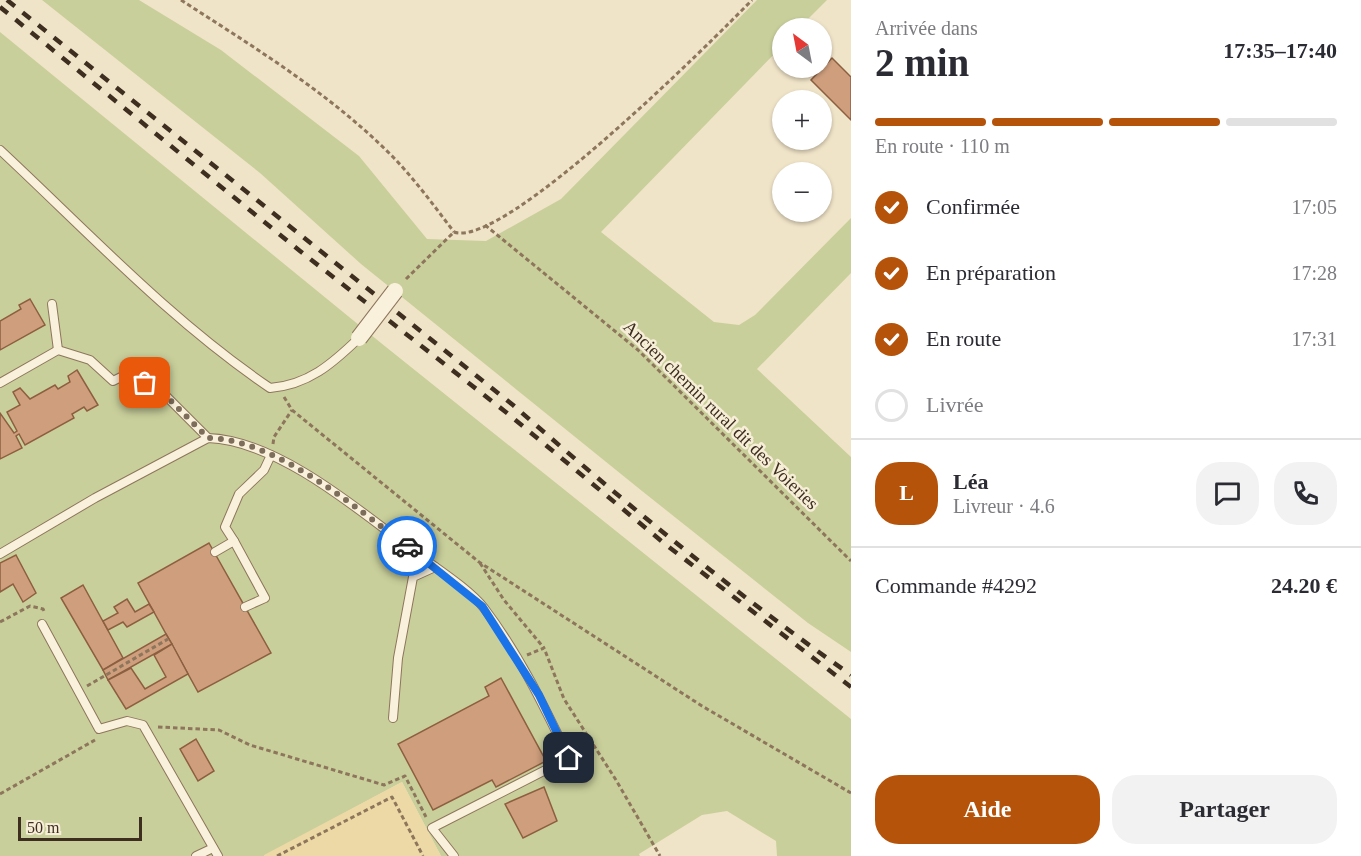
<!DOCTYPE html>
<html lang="fr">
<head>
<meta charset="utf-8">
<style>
	body { margin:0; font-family:"Times New Roman",serif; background:#f2f2f3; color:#2b2b33; height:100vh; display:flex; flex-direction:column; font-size:22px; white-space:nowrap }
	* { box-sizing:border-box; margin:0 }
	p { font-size:20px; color:#7c7c81 }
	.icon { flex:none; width:33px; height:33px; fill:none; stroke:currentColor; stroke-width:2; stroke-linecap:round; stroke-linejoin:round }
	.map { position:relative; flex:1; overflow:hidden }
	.details { display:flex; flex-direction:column; background:#fff; width:510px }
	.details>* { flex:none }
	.needle { width:39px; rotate:328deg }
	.controls { position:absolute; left:772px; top:18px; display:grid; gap:12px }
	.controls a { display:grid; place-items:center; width:60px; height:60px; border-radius:50%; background:#fff; box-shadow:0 2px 4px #0004; font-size:30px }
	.scale { position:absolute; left:18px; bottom:15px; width:124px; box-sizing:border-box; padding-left:6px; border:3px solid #3d2e20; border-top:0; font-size:16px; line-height:21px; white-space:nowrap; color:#3d2e20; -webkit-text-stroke:4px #f7eed8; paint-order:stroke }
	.pin { position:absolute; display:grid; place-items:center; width:51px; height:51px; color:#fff; margin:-26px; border-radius:12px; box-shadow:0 3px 9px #0006 }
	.courier { position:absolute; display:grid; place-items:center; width:60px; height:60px; margin:-30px; border:4px solid #1a73e8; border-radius:50%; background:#fff; color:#222; box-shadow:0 2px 8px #0007 }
	.headline em { font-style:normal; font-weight:700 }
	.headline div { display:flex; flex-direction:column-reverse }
	.headline { display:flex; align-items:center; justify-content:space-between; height:102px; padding:0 24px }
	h1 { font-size:39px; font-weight:700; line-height:45px }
	.bar { display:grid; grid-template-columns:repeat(4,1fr); gap:9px 6px; align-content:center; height:72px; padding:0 24px }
	.bar i { height:8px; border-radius:4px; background:#e1e1e2 }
	.bar .selected { background:#b45309 }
	.bar p { grid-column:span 4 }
	.line { display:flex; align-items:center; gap:15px; padding:0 24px; border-top:2px solid #e1e1e2 }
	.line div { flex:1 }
	.round { display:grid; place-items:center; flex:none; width:63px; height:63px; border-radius:24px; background:#f2f2f3 }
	ol { padding:0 24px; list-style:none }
	li { display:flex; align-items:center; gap:18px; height:66px }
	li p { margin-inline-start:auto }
	li .icon { padding:6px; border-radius:50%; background:#b45309; color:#fff; stroke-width:4 }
	li:last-child { color:#7c7c81 }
	li i { width:33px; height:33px; border:3px solid #e1e1e2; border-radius:50% }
	.primary-button { display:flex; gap:12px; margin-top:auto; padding:12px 24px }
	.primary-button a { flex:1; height:69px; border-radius:24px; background:#b45309; color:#fff; font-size:24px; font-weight:700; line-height:69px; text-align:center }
	.primary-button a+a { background:#f2f2f3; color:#2b2b33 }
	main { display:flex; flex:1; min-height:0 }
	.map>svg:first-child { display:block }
	.green { fill:#c9cf9b }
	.sand { fill:#ecd9a5 }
	.building { fill:#cf9f7d; stroke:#8d5f41; stroke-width:1.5 }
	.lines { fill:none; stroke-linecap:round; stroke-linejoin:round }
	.lane-casing { stroke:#8d765c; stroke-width:10 }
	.path { stroke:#8d765c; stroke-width:3; stroke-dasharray:4.5 3; stroke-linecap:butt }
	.lane { stroke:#faf1dc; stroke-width:8 }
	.rail { stroke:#3d2e20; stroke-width:4.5; stroke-dasharray:10 10; stroke-linecap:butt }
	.street-bridge-casing { stroke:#8d765c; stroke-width:18; stroke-linecap:butt }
	.street-bridge { stroke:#faf1dc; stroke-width:16 }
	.done { stroke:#7c6e5b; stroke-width:6; stroke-dasharray:0 10.8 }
	.route { stroke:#1a73e8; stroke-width:8 }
	.labels { text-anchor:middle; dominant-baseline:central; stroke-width:5; stroke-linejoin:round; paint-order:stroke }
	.street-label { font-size:18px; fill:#3d2e20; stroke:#f7eed8 }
</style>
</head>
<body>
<main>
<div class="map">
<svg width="851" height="856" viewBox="0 0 851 856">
	<rect width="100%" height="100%" fill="#f0e4c8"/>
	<g class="green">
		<path d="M42,0h97l82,50 138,106 68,83 59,2 75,-42 196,-199h70l-28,28h-16v17l-182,187 113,90 25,3 16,-10 96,-97v55l-94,96 94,88v195l-43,-29 -166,-132 -281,-227 -101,-91z"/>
		<path d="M0,32l381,311 470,376v137h-74l-1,-15 -49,-30 -25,4 -63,39 1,2h-199l-39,-74 -138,74h-264z"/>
	</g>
	<path class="sand" d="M402,782l39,74h-177v-1z"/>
	<g class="building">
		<path d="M832,58l19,19v43l-40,-40z"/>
		<path d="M30,299l15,26 -45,25v-29l21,-12 -2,-4z"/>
		<path d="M77,370l21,35 -11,6 -3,-4 -12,7 2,4 -49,27 -6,-11 -3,2 6,12 -22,11v-46l14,20 3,-2 -10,-19 13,-7 -7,-13 7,-4 10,11 25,-14 3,4 12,-7 -2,-6z"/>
		<path d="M209,543l62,110 -73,39 -60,-109z"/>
		<path d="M16,555l20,38 -13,9 -10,-18 -13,8v-29z"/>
		<path d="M83,585l40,73 -20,12 -42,-72z"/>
		<path d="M127,599l8,13 14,-8 5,8 -27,15 -4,-5 -15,8 -5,-9 15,-8 -4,-6z"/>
		<path d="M166,634l6,10 -64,36 -5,-10z"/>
		<path d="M172,644l16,30 -62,35 -18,-29 23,-12 14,21 21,-12 -12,-22z"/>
		<path d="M501,678l45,83 -50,26 -4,-7 -59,30 -35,-66 91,-48 -4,-9z"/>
		<path d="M196,739l18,32 -16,10 -18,-32z"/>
		<path d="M544,787l13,34 -34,17 -18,-34z"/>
	</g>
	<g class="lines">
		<defs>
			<g id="lane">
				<path d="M0,150c88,82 170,170 270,238 38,-3 62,-24 89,-50"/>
				<path d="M52,304l6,46"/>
				<path d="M0,383l58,-33 32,10 23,21 16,-8 33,19 46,46"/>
				<path d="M234,541l-9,-14 14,-33 25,-24 7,-15"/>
				<path d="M215,552l19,-11 31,57 -20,9"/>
				<path d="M0,554l95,-56 113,-60c71,2 157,77 212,118 19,14 50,34 64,52 35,46 60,98 85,150l-137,70 22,28"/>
				<path d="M42,624l57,105 28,-8 16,4 75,131"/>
				<path d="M393,718l5,-60 15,-81 22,-10"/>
				<path d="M196,856l17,-8"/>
			</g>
		</defs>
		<use href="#lane" class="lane-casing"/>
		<g class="path">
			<path d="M181,0c74,48 150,94 213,158 22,23 41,49 60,74"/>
			<path d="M485,225l153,125 213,211"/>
			<path d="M454,232c49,18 259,-192 298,-232"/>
			<path d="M406,279l48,-47"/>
			<path d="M284,397l8,13 187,152 223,144 149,87"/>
			<path d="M273,444l1,-7 18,-27"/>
			<path d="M480,563l24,37 40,48"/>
			<path d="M0,622l30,-16 13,3 1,2"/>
			<path d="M527,655l17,-7 20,51 52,81 44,76"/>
			<path d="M87,686l81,-47"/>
			<path d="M158,727l61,3 31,15 134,40 21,-9 21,41"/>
			<path d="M0,794l95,-54"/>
			<path d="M277,856l115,-59 31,59"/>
		</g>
		<use href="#lane" class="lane"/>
		<g class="rail">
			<path d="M7,0l506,405c108,95 220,187 338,270"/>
			<path d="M0,7l300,244 207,162 158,131 186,143"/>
		</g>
		<defs>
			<path id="street-bridge" d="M359,338l36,-47"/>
		</defs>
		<use href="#street-bridge" class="street-bridge-casing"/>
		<use href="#street-bridge" class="street-bridge"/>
	</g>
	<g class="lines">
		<path class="done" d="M145,383l17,9 46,46c67,1 147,69 199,108"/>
		<path class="route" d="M407,546l75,60 57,89 30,63"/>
	</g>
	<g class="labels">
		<g class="street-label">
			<text transform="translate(721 415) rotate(44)">Ancien chemin rural dit des Voieries</text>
		</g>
	</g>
</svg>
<div class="controls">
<a><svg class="needle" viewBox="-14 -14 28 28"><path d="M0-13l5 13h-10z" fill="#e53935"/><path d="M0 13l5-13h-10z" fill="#7c7c81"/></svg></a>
<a>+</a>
<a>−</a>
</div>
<div class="scale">50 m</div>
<div class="pin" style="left:145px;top:383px;background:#ea580c"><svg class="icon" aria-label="bag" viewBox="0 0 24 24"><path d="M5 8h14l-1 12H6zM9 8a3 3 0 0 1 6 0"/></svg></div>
<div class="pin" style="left:569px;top:758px;background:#1f2937"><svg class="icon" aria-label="home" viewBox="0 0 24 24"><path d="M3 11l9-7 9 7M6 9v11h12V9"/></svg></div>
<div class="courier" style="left:407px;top:546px"><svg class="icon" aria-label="car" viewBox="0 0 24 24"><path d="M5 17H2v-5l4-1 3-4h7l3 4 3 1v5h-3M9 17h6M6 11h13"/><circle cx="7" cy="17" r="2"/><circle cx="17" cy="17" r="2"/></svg></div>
</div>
<section class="details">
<div class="headline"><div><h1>2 min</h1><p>Arrivée dans</p></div><em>17:35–17:40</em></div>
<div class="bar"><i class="selected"></i><i class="selected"></i><i class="selected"></i><i></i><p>En route · 110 m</p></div>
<ol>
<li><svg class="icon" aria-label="check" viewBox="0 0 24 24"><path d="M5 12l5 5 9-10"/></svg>Confirmée<p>17:05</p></li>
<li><svg class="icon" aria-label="check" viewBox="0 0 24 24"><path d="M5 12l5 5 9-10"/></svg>En préparation<p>17:28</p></li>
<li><svg class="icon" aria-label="check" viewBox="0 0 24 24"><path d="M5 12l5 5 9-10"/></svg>En route<p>17:31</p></li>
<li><i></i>Livrée</li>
</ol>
<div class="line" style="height:108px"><b class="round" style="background:#b45309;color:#fff">L</b><div><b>Léa</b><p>Livreur · 4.6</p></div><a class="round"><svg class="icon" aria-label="chat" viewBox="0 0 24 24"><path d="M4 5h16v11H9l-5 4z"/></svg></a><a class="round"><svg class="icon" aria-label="phone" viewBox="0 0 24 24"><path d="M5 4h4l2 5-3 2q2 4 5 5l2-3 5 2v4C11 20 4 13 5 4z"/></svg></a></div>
<div class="line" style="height:78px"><div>Commande #4292</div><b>24.20 €</b></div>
<div class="primary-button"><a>Aide</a><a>Partager</a></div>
</section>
</main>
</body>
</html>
